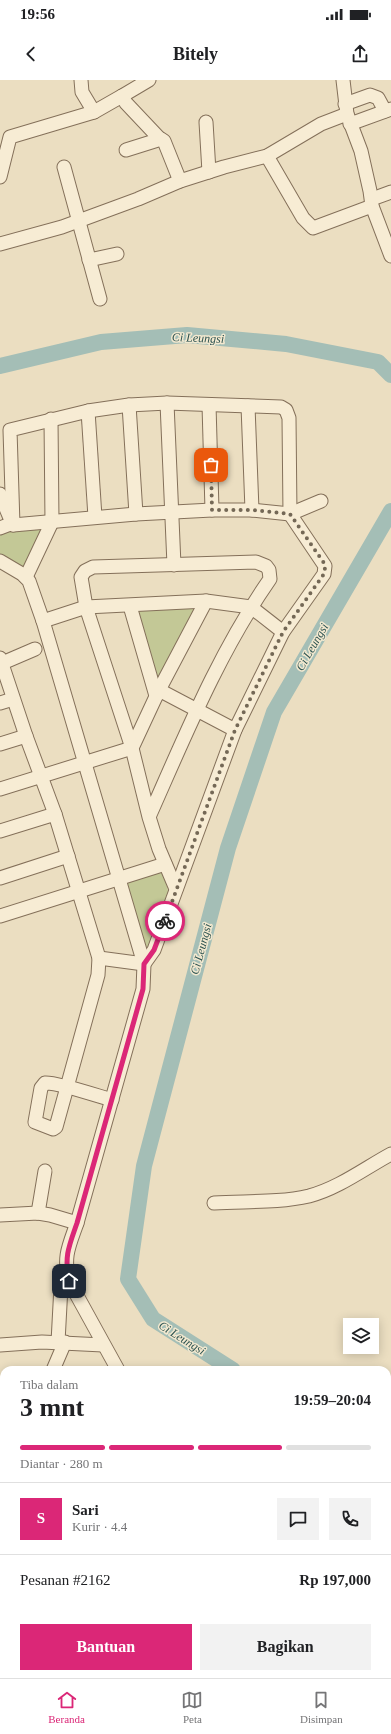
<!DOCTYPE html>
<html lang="id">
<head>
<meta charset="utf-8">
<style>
	body { margin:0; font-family:Georgia,serif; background:#f2f2f2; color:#202124; height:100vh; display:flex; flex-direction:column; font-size:15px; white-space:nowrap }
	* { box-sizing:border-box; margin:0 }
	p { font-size:13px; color:#757577 }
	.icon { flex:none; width:22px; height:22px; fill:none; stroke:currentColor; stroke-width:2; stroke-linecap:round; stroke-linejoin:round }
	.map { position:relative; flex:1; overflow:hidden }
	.drawer { position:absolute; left:0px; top:1286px; width:391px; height:312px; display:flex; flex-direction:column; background:#fff; border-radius:12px 12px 0 0; box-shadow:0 2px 10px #0003 }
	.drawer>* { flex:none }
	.fabs { position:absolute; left:343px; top:1238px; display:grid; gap:8px }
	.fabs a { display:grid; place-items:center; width:36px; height:36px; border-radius:0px; background:#fff; box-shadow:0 2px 10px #0003; font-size:20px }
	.pin { position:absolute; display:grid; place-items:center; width:34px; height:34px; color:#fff; margin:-17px; border-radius:8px; box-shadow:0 2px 6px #0006 }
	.courier { position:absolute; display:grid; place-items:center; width:40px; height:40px; margin:-20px; border:3px solid #db2777; border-radius:50%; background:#fff; color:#222; box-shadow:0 1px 5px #0007 }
	.headline em { font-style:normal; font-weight:800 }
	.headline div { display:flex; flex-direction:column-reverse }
	.headline { display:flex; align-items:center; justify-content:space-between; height:68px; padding:0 20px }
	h1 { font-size:26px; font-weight:800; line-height:30px }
	.bar { display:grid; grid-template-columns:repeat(4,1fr); gap:6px 4px; align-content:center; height:48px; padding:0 20px }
	.bar i { height:5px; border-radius:3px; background:#e0e0e0 }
	.bar .selected { background:#db2777 }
	.bar p { grid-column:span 4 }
	.line { display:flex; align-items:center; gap:10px; padding:0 20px; border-top:1px solid #e0e0e0 }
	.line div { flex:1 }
	.round { display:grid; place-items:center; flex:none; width:42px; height:42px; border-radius:0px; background:#f2f2f2 }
	.cta { display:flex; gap:8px; margin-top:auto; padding:8px 20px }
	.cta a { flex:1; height:46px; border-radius:0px; background:#db2777; color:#fff; font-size:16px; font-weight:800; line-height:46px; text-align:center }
	.cta a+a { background:#f2f2f2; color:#202124 }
	.status { display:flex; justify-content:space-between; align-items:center; height:28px; padding:0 20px; background:#fff; direction:ltr }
	.status svg { height:11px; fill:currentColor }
	header { display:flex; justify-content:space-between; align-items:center; height:52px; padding:0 20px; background:#fff; font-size:18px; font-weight:800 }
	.dock { display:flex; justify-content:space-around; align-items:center; height:56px; border-top:1px solid #e0e0e0; background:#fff; font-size:11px; color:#757577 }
	.dock a { display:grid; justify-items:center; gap:2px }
	.dock .selected { color:#db2777 }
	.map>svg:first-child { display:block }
	.green { fill:#c3c896 }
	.cemetery { fill:#b9bd95 }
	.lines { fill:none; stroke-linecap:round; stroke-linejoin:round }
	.river { stroke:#a4beb6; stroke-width:16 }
	.minor-casing { stroke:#84705a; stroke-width:15 }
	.minor { stroke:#f7ecd4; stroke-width:13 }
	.done { stroke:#746856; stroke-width:4; stroke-dasharray:0 7.2 }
	.route { stroke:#db2777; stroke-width:5 }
	.labels { text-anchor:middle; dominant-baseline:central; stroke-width:3; stroke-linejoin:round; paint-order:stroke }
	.water-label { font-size:12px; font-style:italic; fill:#2d5351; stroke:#f3e9d0 }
</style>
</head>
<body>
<div class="status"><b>19:56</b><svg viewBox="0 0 49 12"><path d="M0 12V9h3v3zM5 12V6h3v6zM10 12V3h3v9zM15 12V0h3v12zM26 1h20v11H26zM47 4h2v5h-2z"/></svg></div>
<header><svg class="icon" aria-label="back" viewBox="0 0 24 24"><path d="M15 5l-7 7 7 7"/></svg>Bitely<svg class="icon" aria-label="share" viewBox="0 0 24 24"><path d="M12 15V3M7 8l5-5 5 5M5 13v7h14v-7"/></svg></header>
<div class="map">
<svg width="391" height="1598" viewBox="0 0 391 1598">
	<rect width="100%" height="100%" fill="#ebdec1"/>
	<g class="green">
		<path d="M55,439l-29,50 -26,-12v-32z"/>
		<path d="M206,521l-50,95 -26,-90z"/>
		<path d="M162,786l9,37 -17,47 -10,2 -24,-74z"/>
	</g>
	<path class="cemetery" d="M123,1594h204l3,4h-212z"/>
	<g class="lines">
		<g class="river">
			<path d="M0,286l101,-24 86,-7 99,9 92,18 13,13"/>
			<path d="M233,1290l-80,-51 -25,-40 16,-113 84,-318 46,-136 117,-201"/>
			<path d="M387,1363l4,2"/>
		</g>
		<defs>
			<g id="minor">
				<path d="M81,0l1,12 12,20"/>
				<path d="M343,0l4,34 14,37 9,40 2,15 19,50"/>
				<path d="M122,16l27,-16"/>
				<path d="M345,24l25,-9 8,3 7,13"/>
				<path d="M206,42l3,50"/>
				<path d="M350,44l41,-15"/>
				<path d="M126,70l35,-11 3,2 16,40"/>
				<path d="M267,76l36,62 10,10 59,-22"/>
				<path d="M64,87l36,132"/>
				<path d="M0,97l10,-40 84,-25 28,-16 4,7 34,36"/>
				<path d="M372,119l19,-7"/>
				<path d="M0,164l62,-17 76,-28 42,-18 44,-14 43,-11 54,-32 26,-10"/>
				<path d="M89,180l28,-6"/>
				<path d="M167,323l7,162"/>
				<path d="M129,325l7,109"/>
				<path d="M209,325l3,105"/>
				<path d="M248,326l4,104"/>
				<path d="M88,331l7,106"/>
				<path d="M0,414l10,24"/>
				<path d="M13,445l-3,-95 78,-19 41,-6 38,-2 114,4 5,3 3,8 1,96 35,52 -1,8 -41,58 -48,98 -81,220 -10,14 -45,-6"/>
				<path d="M0,448l13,-5v2l123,-11 76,-4h40l38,4 31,-13"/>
				<path d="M0,481l22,13 7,7 14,40 101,343 -1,25 -66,234c-8,23 -14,33 -8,58l49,89"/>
				<path d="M26,497l26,-55 -1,-103"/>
				<path d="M130,526l26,90"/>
				<path d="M43,541l43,-14 120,-6 45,6 32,25"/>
				<path d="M0,578l26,78 29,78 44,144 -1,17 -42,152 -3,2 -18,-7 6,-34 4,-5c12,-1 53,13 67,17"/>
				<path d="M0,584l35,-15"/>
				<path d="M159,610l76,40"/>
				<path d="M0,623l13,-4"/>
				<path d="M0,664l26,-8"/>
				<path d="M0,709l132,-41 27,-58 47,-89"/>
				<path d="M149,737c36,-81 70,-165 121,-238l-1,-9 -3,-4 -10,-4 -163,5 -8,4 -4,6 5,30 46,141 17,69 10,32 17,40"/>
				<path d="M0,751l55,-17"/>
				<path d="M0,798l68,-22"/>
				<path d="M0,836l165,-52"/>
				<path d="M214,1123c31,-2 65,0 95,-7 30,-8 56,-28 82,-42"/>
				<path d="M38,1133l7,-42"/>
				<path d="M0,1135l38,-2 12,2 27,8"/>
				<path d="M58,1262l3,-56 4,-17"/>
				<path d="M0,1265l42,-3 61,3"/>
				<path d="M53,1290l12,-28"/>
				<path d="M0,1402l4,-9"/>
				<path d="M0,1436l4,2"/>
				<path d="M387,1461l4,5"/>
				<path d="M0,1502l4,-9"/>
				<path d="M0,1559l4,2"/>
				<path d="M387,1573l4,-2"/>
				<path d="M80,1594l9,4"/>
				<path d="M331,1594l2,4"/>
				<path d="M378,1594l1,4"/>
				<path d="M8,1598l2,-4"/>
			</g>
		</defs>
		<use href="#minor" class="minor-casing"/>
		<use href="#minor" class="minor"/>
	</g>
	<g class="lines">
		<path class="done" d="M165,841l70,-191 48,-98 41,-58 1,-6 -1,-5 -34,-49 -38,-4h-40l-1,-45"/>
		<path class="route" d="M69,1201c-5,-25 0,-35 8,-58l66,-234 1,-25 10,-14 11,-29"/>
	</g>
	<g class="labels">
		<g class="water-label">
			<text transform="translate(198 258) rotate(2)">Ci Leungsi</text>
			<text transform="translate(312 567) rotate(-60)">Ci Leungsi</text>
			<text transform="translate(201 869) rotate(-75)">Ci Leungsi</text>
			<text transform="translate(182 1258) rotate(32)">Ci Leungsi</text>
		</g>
	</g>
</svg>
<div class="fabs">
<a><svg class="icon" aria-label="layers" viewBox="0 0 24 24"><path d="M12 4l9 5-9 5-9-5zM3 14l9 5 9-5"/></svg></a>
</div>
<div class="pin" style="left:211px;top:385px;background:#ea580c"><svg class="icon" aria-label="bag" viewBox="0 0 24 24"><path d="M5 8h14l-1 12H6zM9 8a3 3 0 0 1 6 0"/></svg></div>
<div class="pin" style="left:69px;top:1201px;background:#1f2937"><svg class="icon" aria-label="home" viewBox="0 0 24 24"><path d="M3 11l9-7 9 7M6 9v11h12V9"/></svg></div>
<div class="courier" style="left:165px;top:841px"><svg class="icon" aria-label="bike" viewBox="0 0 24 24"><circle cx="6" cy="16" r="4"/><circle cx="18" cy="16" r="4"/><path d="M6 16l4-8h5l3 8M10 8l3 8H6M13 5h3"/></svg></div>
<section class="drawer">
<div class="headline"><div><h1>3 mnt</h1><p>Tiba dalam</p></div><em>19:59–20:04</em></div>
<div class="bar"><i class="selected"></i><i class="selected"></i><i class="selected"></i><i></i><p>Diantar · 280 m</p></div>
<div class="line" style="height:72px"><b class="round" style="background:#db2777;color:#fff">S</b><div><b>Sari</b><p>Kurir · 4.4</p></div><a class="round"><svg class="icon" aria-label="chat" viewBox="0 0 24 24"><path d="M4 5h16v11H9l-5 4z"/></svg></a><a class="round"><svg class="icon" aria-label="phone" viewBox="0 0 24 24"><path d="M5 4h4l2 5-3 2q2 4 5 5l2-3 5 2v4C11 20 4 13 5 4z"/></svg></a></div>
<div class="line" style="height:52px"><div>Pesanan #2162</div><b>Rp 197,000</b></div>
<div class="cta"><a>Bantuan</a><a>Bagikan</a></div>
</section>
</div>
<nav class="dock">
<a class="selected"><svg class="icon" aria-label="home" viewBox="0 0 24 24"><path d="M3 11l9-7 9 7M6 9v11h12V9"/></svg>Beranda</a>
<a><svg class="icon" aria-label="map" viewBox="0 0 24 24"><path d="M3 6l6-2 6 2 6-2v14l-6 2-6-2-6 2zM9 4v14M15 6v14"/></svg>Peta</a>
<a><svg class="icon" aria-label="saved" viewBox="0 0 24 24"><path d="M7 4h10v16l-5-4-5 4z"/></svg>Disimpan</a>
</nav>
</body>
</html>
